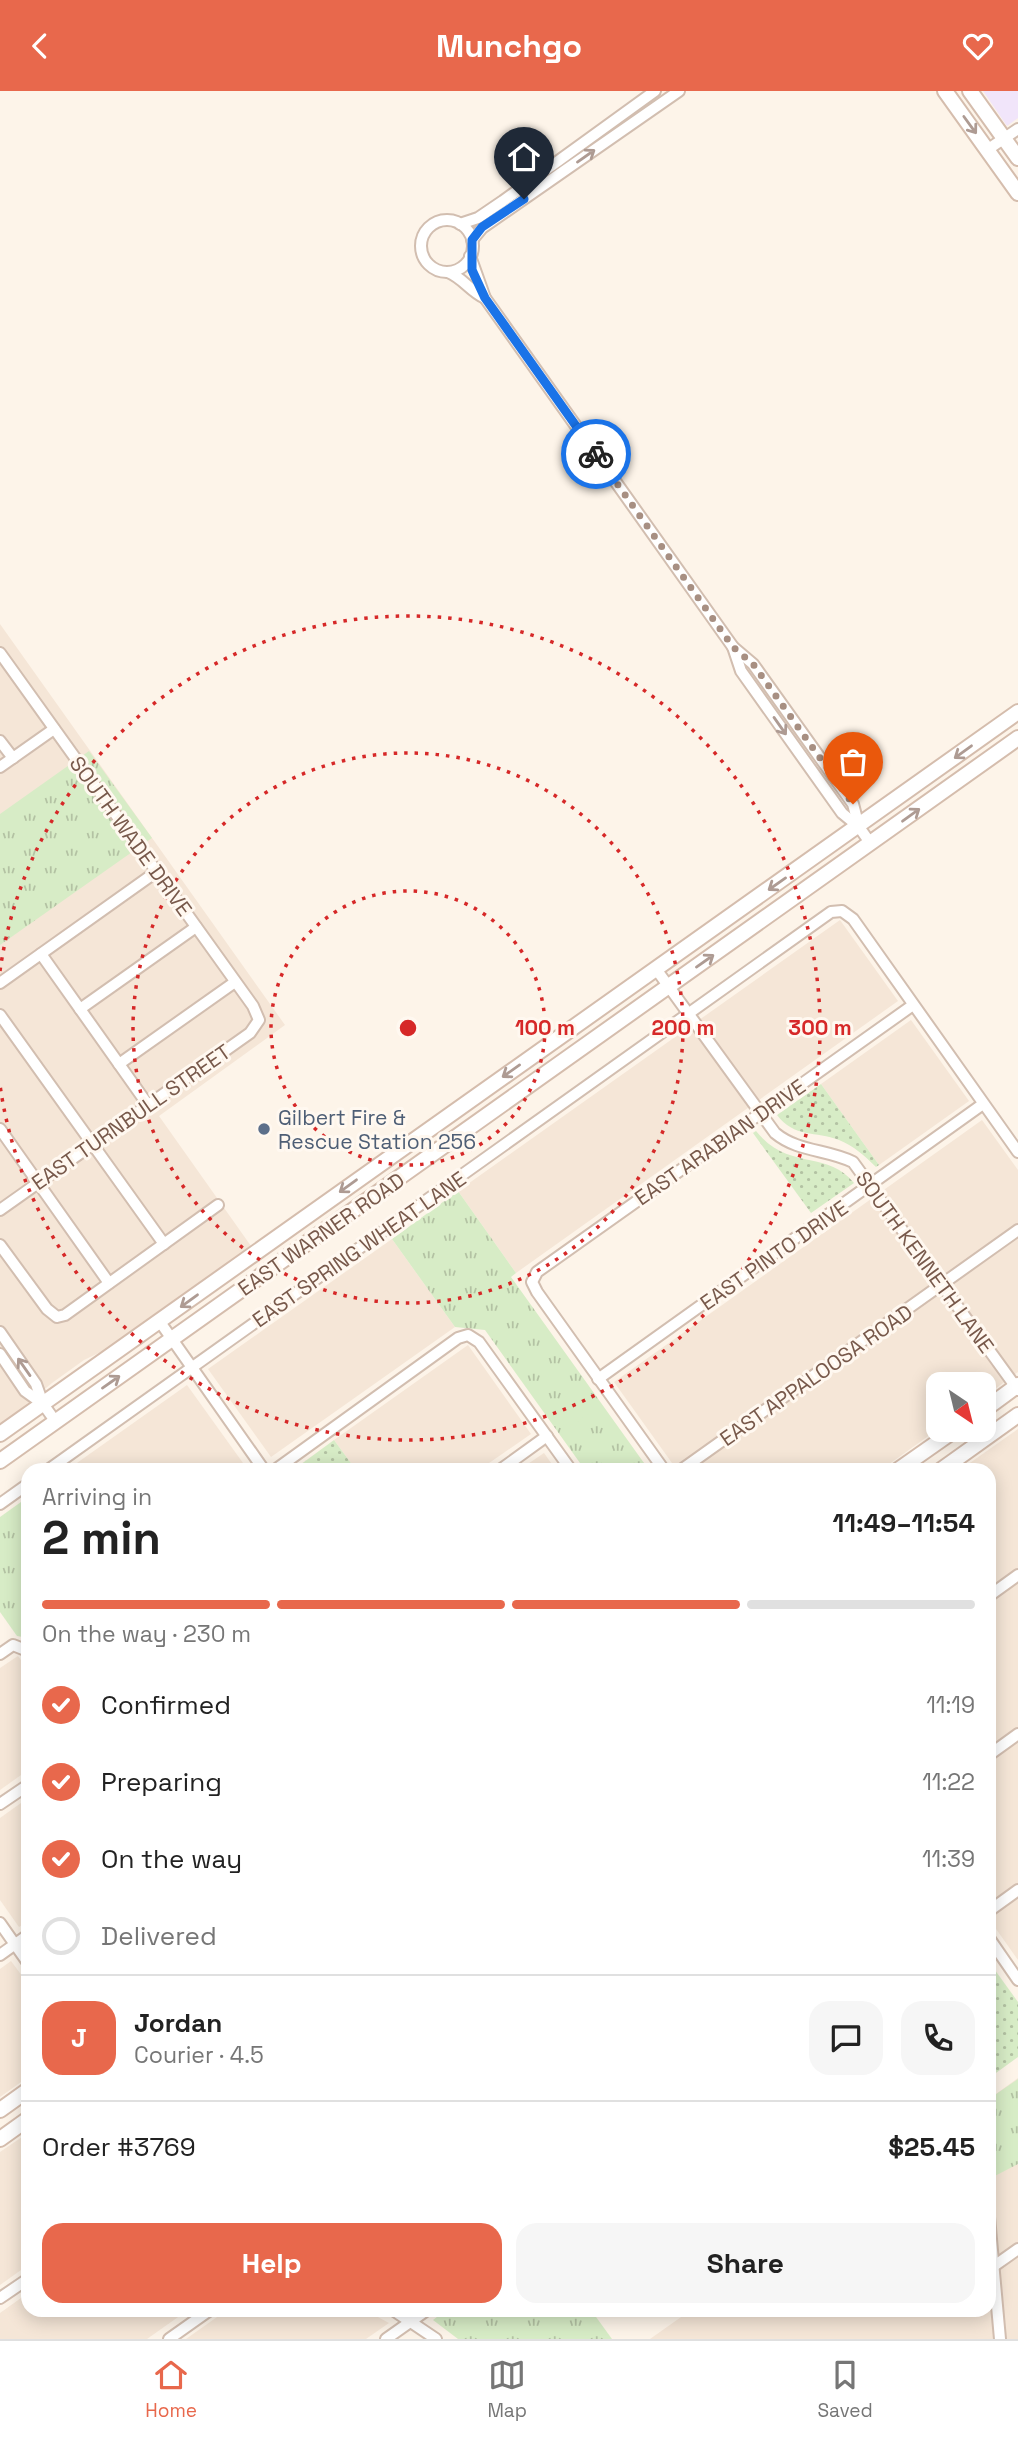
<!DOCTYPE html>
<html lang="en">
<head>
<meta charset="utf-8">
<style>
	body { margin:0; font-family:"Space Grotesk",sans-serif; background:#f6f6f6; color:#222; height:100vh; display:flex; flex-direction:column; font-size:26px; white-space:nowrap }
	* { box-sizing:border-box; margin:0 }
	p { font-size:23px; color:#767676 }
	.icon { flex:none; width:38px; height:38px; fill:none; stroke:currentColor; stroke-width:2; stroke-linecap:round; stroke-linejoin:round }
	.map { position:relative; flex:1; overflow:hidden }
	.drawer { position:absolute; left:21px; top:1372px; width:975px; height:854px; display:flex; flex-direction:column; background:#fff; border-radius:21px; box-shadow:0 4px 18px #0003 }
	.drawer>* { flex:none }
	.needle { width:46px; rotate:145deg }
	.tools { position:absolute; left:926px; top:1281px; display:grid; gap:14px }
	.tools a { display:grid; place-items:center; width:70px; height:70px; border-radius:14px; background:#fff; box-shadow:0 4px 18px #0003; font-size:35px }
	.pin { position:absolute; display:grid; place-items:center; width:60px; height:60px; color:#fff; margin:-72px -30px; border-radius:50% 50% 50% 0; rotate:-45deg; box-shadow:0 0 7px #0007 }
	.pin .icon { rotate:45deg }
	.courier { position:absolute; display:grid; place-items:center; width:70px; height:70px; margin:-35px; border:5px solid #1a73e8; border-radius:50%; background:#fff; color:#222; box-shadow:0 2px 9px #0007 }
	.summary em { font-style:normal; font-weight:800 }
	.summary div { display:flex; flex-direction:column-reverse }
	.summary { display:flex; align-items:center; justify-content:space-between; height:119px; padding:0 21px }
	h1 { font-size:46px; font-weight:800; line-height:52px }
	.bar { display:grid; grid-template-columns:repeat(4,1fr); gap:10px 7px; align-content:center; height:84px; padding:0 21px }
	.bar i { height:9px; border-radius:5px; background:#e0e0e0 }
	.bar .current { background:#e8684c }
	.bar p { grid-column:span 4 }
	.line { display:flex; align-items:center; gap:18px; padding:0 21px; border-top:2px solid #e0e0e0 }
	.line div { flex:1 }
	.round { display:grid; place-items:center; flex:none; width:74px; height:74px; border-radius:21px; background:#f6f6f6 }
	ol { padding:0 21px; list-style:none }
	li { display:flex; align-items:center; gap:21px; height:77px }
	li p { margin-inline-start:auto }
	li .icon { padding:7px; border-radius:50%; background:#e8684c; color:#fff; stroke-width:4 }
	li:last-child { color:#767676 }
	li i { width:38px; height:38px; border:4px solid #e0e0e0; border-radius:50% }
	.cta { display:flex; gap:14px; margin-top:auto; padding:14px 21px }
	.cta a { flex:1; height:80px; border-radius:21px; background:#e8684c; color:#fff; font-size:28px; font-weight:800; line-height:80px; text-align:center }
	.cta a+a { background:#f6f6f6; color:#222 }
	header { display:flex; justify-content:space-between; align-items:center; height:91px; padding:0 21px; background:#e8684c; color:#fff; font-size:32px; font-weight:800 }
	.dock { display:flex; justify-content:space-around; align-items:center; height:98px; border-top:2px solid #e0e0e0; background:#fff; font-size:19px; color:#767676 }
	.dock a { display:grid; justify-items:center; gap:4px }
	.dock .current { color:#e8684c }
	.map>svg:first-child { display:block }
	.residential { fill:#f5e6d7 }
	.education { fill:#f1e5fa }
	.grass { fill:url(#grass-dots) }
	.park { fill:url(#park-tufts) }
	.pitch { fill:#d7ecc6 }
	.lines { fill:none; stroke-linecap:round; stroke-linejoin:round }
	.street-casing { stroke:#d2beb0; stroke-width:14 }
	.secondary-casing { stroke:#d5bdad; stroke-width:18 }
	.street { stroke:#fff; stroke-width:10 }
	.secondary { stroke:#fff; stroke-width:14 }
	.oneway { stroke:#ae9b93 }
	.done { stroke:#a78f82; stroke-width:7; stroke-dasharray:0 12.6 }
	.route { stroke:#1a73e8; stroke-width:9 }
	.ring { fill:none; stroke:#d62828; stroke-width:3.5; stroke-dasharray:3.5 7 }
	.service-dot { fill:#5c6f8a; stroke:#fff8f0; stroke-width:2.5 }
	.labels { text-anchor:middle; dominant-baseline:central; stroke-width:6; stroke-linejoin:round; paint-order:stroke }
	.street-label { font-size:21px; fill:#78594b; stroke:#fff8f0 }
	.service-label { font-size:21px; fill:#4e5e75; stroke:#fff8f0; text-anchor:start }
	.centre { fill:#d62828; stroke:#fff8f0; stroke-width:3.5 }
	.ring-label { font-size:21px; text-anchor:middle; font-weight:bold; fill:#d62828; stroke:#fff8f0; stroke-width:6; stroke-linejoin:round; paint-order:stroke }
</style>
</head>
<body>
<header><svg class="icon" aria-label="back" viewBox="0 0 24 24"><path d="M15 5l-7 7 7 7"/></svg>Munchgo<svg class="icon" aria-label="heart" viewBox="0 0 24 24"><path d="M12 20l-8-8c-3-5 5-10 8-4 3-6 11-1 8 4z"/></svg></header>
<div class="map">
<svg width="1018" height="2248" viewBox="0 0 1018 2248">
	<defs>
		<pattern id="grass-dots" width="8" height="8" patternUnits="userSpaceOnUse" patternTransform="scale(1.75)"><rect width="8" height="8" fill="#d7ecc6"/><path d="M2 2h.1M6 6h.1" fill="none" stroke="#b3c2a3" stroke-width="1.8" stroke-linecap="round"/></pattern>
		<pattern id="park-tufts" width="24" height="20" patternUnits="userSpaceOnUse" patternTransform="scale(1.75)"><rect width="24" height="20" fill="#d7ecc6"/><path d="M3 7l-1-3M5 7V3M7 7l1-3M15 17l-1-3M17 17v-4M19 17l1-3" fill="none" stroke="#b3c2a3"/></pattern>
	</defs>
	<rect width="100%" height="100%" fill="#fdf4e9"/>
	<g class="residential">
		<path d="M0,533l285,401 -126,91 92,130 -142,102 -25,12 -32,23 -52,43z"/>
		<path d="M840,829l58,81 -382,272 -58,-82z"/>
		<path d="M911,929l58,81 -90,64 -58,-81z"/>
		<path d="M982,1029l36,50v202l-34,25v-13h-46v45l-57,41h-204l-63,-88z"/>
		<path d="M392,1148l63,88 -184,130 -63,-88z"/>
		<path d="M468,1254l63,89 -52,36h-123l-22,-30z"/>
		<path d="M187,1294l61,85h-181z"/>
		<path d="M1018,1338v531l-29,-41v-449h-29z"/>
		<path d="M544,1362l12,17h-37z"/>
		<path d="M18,1565l10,14v100l-28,20v-122z"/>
		<path d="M28,1707v123l-9,6 -19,-27v-82z"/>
		<path d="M11,1870l17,23v93l-28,20v-128z"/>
		<path d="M1018,1987v261h-368l41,-29h298v-211z"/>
		<path d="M28,2042v132l-28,20v-133z"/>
		<path d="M28,2202v17h160l-41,29h-147v-26z"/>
		<path d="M227,2219h138l24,13 -23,16h-180z"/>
	</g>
	<path class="education" d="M983,0h35v27l-11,8z"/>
	<g class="grass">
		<path d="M821,993l58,81 -3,2c-11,-11 -22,-21 -37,-27 -23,-9 -45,-2 -62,-25z"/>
		<path d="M756,1040c33,41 71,18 98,52l-43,30 -58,-80z"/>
		<path d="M334,1349l22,30h-63z"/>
		<path d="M992,1875l26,36v55l-29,21v-110z"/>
	</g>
	<g class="park">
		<path d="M89,660l63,87 -152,107v-131z"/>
		<path d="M458,1100l58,82 -5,4 138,193h-64l-100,-140 -30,-3 -63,-88z"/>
		<path d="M28,1406v141l-11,-2 -17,-24v-95z"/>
		<path d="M1018,1988v85l-29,15v-80z"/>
		<path d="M446,2219h145l21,29h-154l-25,-19z"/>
	</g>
	<path class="pitch" d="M582,1301l12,18 -27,19 -13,-17z"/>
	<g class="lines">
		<defs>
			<g id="street">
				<path d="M987,59l31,-21"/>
				<circle cx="447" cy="155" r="26"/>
				<path d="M460,133l18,-6 25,-17 152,-110"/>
				<path d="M472,149l10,-12 197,-137"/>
				<path d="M470,165l15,42 248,349 20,17 100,140 6,23"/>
				<path d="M448,181c15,6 22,19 37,26"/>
				<path d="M733,556l8,24 101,142 17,14 12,17"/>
				<path d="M0,562l253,353 6,14 -9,13 -250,177"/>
				<path d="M0,650l13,17"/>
				<path d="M0,676l54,-38"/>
				<path d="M41,863l107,151"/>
				<path d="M656,878l119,164c23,19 51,16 78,29l165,228"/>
				<path d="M0,892l156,-111"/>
				<path d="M80,918l116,-82"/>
				<path d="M0,924l164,229"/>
				<path d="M119,973l116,-82"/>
				<path d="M0,1038l109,154"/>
				<path d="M0,1154l47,64 10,8 8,-2 153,-110"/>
				<path d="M160,1231l104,148"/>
				<path d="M0,1241l36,52 7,20 13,18"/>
				<path d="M0,1263l25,37 18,13"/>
				<path d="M598,1288l385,-275"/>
				<path d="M48,1379l783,-558 11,-1 11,8 165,233"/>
				<path d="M275,1379l183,-132 10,-3 11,7 92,128"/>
				<path d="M500,1379l47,-34"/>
				<path d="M664,1379l-127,-178 -5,-10 5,-10 376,-267"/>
				<path d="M681,1379l337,-240"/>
				<path d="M0,1413l28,-20"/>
				<path d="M989,1505l29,-21"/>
				<path d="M0,1563l13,-9 15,6"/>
				<path d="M989,1664l29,-21"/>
				<path d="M0,1713l28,-19"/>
				<path d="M989,1820l29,-21"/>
				<path d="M0,1832l28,40"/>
				<path d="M989,1847l29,42"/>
				<path d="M0,1864l28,-20"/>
				<path d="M989,2126l11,122"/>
				<path d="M994,2175l24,-17"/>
				<path d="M0,2207l28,-19"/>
				<path d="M393,2219l43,29"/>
				<path d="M169,2248l41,-29"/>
				<path d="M386,2248l41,-29"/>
			</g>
			<g id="secondary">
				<path d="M945,0l73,102"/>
				<path d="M970,0l48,67"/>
				<path d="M984,1319l34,-25"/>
				<path d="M0,1343l1018,-722"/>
				<path d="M0,1370l1018,-723"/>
				<path d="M898,1379l57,-40"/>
				<path d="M941,1379l77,-55"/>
				<path d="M0,2019l28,-20"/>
				<path d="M0,2048l28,-20"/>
			</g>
		</defs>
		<use href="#street" class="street-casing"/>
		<use href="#secondary" class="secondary-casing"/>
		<use href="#street" class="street"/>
		<use href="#secondary" class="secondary"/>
	</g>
	<defs><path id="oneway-shaft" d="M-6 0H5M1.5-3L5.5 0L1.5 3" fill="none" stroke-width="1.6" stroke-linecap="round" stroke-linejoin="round" transform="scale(1.75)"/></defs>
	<g class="oneway">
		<use href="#oneway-shaft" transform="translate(970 34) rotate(54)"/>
		<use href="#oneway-shaft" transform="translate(586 65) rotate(-35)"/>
		<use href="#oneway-shaft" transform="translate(780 635) rotate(55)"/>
		<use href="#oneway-shaft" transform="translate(963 661) rotate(144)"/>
		<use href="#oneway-shaft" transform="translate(911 724) rotate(-36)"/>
		<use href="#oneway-shaft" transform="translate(777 793) rotate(145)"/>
		<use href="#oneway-shaft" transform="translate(705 870) rotate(-35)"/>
		<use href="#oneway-shaft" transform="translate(511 980) rotate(145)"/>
		<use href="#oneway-shaft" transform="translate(348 1095) rotate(144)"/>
		<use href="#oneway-shaft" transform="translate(189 1210) rotate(144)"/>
		<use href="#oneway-shaft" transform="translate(24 1276) rotate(-125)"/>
		<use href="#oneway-shaft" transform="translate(111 1291) rotate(-35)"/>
	</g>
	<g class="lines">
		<path class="done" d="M596,363l137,193 20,17 100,140"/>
		<path class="route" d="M524,108l-42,28 -10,13v30l13,28 111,156"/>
	</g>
	<g class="ring">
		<circle cx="408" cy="937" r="137"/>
		<circle cx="408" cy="937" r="275"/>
		<path d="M0 880A412 412 0 1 1 0 994"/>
	</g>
	<circle class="service-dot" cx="264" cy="1038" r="7"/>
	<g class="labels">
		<g class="street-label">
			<text transform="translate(131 745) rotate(54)">SOUTH WADE DRIVE</text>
			<text transform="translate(131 1026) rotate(-35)">EAST TURNBULL STREET</text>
			<text transform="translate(720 1051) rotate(-35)">EAST ARABIAN DRIVE</text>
			<text transform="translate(321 1143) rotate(-35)">EAST WARNER ROAD</text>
			<text transform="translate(359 1158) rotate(-35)">EAST SPRING WHEAT LANE</text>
			<text transform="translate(774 1164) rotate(-35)">EAST PINTO DRIVE</text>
			<text transform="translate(925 1171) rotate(54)">SOUTH KENNETH LANE</text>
			<text transform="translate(816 1284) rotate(-35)">EAST APPALOOSA ROAD</text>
		</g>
		<g class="service-label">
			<text x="278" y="1026">Gilbert Fire &amp;<tspan x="278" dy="24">Rescue Station 256</tspan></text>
		</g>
	</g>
	<circle cx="408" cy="937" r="10" class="centre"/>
	<g class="ring-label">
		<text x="545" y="944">100 m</text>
		<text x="683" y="944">200 m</text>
		<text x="820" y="944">300 m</text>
	</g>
</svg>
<div class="tools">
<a><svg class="needle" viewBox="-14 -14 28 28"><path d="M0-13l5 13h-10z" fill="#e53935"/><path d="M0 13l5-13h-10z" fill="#767676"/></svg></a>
</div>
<div class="pin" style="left:853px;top:713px;background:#ea580c"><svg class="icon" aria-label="bag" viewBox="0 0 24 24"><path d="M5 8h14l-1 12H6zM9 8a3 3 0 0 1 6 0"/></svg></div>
<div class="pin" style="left:524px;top:108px;background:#1f2937"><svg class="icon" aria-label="home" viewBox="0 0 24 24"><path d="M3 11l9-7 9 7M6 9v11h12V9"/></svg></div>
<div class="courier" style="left:596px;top:363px"><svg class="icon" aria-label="bike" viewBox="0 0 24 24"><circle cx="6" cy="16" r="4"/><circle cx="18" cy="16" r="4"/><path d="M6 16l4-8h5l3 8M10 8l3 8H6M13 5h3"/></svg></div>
<section class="drawer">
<div class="summary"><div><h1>2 min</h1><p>Arriving in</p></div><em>11:49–11:54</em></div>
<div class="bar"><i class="current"></i><i class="current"></i><i class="current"></i><i></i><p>On the way · 230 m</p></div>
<ol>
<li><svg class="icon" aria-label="check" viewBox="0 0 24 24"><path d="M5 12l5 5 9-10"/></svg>Confirmed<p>11:19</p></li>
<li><svg class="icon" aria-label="check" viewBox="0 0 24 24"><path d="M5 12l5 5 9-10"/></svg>Preparing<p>11:22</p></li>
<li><svg class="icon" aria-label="check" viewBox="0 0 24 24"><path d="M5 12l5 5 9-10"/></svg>On the way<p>11:39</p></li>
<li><i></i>Delivered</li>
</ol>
<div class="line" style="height:126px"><b class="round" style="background:#e8684c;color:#fff">J</b><div><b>Jordan</b><p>Courier · 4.5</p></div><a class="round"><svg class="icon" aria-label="chat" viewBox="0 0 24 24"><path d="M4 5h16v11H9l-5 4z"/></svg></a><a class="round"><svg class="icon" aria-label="phone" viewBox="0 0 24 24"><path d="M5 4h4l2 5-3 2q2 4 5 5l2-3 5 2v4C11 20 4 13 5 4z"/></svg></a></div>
<div class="line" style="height:91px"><div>Order #3769</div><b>$25.45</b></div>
<div class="cta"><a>Help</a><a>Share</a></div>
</section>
</div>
<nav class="dock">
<a class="current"><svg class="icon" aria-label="home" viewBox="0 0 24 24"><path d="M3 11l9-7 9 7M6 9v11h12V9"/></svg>Home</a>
<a><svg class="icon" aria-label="map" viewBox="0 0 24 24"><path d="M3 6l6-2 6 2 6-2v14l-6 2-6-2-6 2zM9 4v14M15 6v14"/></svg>Map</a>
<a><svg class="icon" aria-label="saved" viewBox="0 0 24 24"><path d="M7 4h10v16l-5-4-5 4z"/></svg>Saved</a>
</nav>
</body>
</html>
